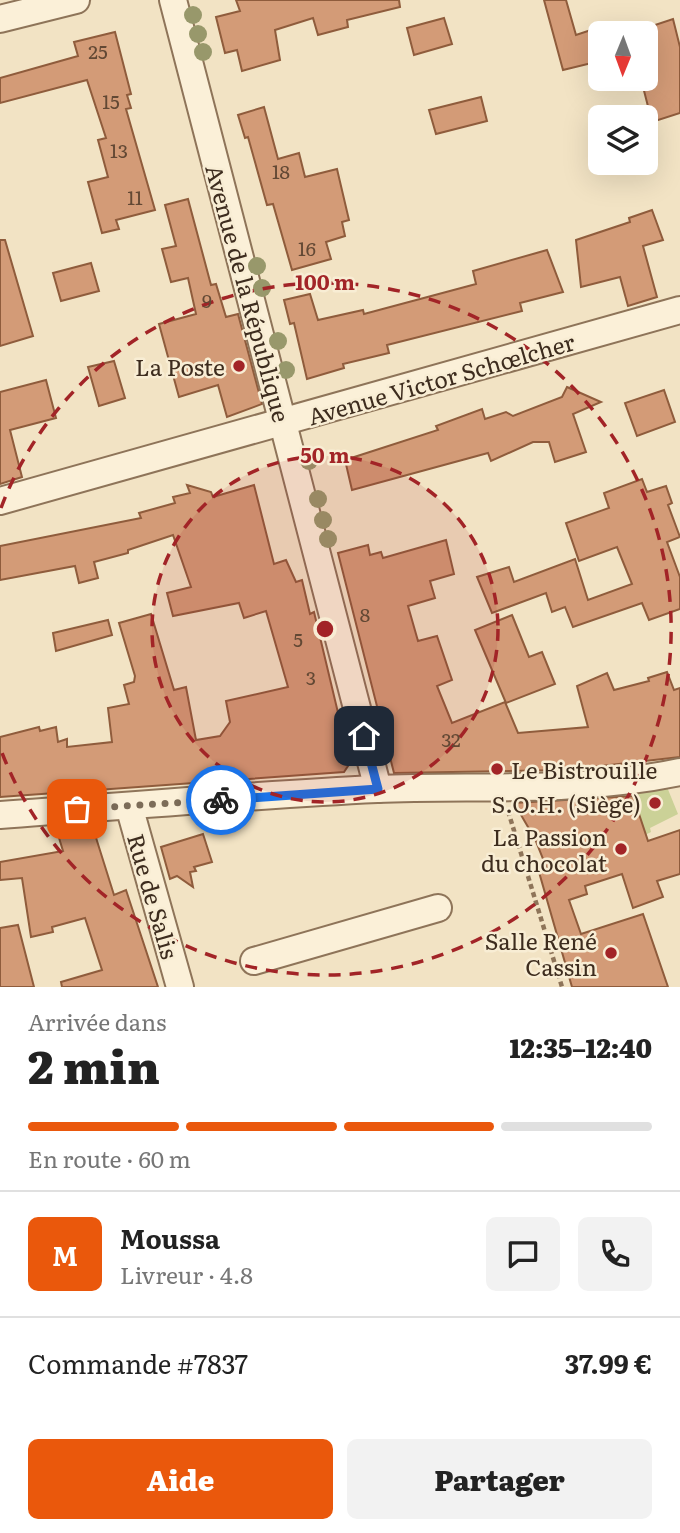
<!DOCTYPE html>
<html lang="fr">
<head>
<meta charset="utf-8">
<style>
	body { margin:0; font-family:Literata,serif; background:#f2f2f2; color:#222; height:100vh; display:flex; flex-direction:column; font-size:26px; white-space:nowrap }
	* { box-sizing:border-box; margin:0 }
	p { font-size:23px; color:#767676 }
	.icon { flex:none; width:38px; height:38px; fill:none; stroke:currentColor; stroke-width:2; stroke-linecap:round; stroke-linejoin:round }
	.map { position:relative; height:987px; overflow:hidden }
	.sheet { display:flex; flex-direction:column; background:#fff; flex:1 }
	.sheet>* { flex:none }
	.needle { width:46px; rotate:181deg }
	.controls { position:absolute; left:588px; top:21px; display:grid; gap:14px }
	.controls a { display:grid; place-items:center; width:70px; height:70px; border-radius:10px; background:#fff; box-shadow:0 7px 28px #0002; font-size:35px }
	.pin { position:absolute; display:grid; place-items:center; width:60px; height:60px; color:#fff; margin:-30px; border-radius:14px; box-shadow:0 4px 10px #0006 }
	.courier { position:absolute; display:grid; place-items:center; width:70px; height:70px; margin:-35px; border:5px solid #1a73e8; border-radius:50%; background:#fff; color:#222; box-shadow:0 2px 9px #0007 }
	.headline em { font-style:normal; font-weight:800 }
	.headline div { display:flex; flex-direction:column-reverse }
	.headline { display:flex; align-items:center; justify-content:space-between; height:119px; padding:0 28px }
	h1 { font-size:46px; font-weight:800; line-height:52px }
	.bar { display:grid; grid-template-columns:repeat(4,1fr); gap:10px 7px; align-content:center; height:84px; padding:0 28px }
	.bar i { height:9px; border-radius:5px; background:#e0e0e0 }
	.bar .on { background:#ea580c }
	.bar p { grid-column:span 4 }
	.line { display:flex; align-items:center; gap:18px; padding:0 28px; border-top:2px solid #e0e0e0 }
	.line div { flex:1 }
	.round { display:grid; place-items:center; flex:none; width:74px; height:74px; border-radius:10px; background:#f2f2f2 }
	.cta { display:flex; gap:14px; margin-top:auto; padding:14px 28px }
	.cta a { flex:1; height:80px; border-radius:10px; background:#ea580c; color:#fff; font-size:28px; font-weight:800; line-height:80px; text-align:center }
	.cta a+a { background:#f2f2f2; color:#222 }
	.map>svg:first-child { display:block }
	.green { fill:#cbd197 }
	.building { fill:#d39b77; stroke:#8f5c3c; stroke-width:2 }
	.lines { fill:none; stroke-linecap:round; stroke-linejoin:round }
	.minor-casing { stroke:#8e7459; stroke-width:30 }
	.path { stroke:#8e7459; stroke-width:4.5; stroke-dasharray:5 3.5; stroke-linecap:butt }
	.minor { stroke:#fbf0d8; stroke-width:26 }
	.tree { fill:#98986b }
	.done { stroke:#7c6c58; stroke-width:7; stroke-dasharray:0 12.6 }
	.route { stroke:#1a73e8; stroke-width:9 }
	.ring { fill:none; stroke:#a22427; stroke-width:3.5; stroke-dasharray:12 9 }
	.poi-dot { fill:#a22427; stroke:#f8edd4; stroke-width:2.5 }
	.labels { text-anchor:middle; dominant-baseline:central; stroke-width:5; stroke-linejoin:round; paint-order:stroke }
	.number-label { font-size:19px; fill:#624834 }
	.street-label { font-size:23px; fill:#3d2c1e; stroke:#f8edd4 }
	.poi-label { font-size:23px; fill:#3d2c1e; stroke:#f8edd4; text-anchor:end }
	.centre { fill:#a22427; stroke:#f8edd4; stroke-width:3.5 }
	.ring-label { font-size:21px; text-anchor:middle; font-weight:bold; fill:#a22427; stroke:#f8edd4; stroke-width:5; stroke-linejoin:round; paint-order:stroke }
</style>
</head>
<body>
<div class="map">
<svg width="680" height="987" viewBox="0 0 680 987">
	<rect width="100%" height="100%" fill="#f2e3c4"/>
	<path class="green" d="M667,787l11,27 -28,14 1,4 -6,3 -13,-42z"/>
	<g class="building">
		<path d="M236,0h163l1,7 -53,13 1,7 -30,8 -5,-17 -38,12 5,30 -38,11 -5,-21 -12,3 -9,-36 24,-6z"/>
		<path d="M544,0h22l10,35 18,-6 2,4 4,-1v29l-37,9z"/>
		<path d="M444,18l8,26 -38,11 -7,-27z"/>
		<path d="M673,19l7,28v66l-28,9 -11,-43h5v-51z"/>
		<path d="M115,32l16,62 -4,1 4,13 -5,1 29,101 -39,10 3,9 -17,4 -14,-51 20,-5 -10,-37 8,-2 -19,-58 -87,23v-25l78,-22 -4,-14z"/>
		<path d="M481,97l6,24 -51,13 -7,-24z"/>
		<path d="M264,107l14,52 21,-6 6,24 32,-8 12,51 -7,2 3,14 -19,6 5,17 -39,11 -19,-66 -6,1 -19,-68 -3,1 -7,-23z"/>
		<path d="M188,199l23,86 5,-1 10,33 12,-3 24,90 -35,13 -9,-32 -39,12 -20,-73 37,-10 -8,-36 -17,4 -9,-33 14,-3 -11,-41z"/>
		<path d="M652,210l11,30 -20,6 14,51 -29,9 -8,-29 -39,10 -5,-47 54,-18 -1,-4z"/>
		<path d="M0,240h5l28,96 -33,10z"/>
		<path d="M547,250l16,42 -43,11 2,8 -135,34 2,8 -46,11 1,4 -37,11 -13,-56 -4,1 -6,-24 26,-6 8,26 45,-10 1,4 112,-30 -3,-13z"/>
		<path d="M91,263l8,28 -38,10 -8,-28z"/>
		<path d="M114,361l11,37 -26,8 -11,-39z"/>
		<path d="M46,380l10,38 -46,12 12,47 -22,7v-92z"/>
		<path d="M567,387l34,15 -28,12 13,38 -31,10 -6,-20h-16l-42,19 -3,-8 -136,37 -7,-30 93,-30 -2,-4 46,-17 3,10 21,-7 7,4 49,-19z"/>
		<path d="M664,390l11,32 -38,14 -12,-33z"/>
		<path d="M642,479l5,13 19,-6 6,17 -4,2 12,32 -13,5 13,35v32l-31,11 -7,-17 -69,24 -8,-20 -13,5 -6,-19 -54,20 -15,-36 32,-10 5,15 61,-23 13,41 44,-16 -15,-37 -38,14 -13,-38 43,-15 -5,-15z"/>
		<path d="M187,485l24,7 2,5 41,-12 20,79 12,-4 10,22 6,-2 8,34 4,-2 36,151 -6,9 -344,25v-60l39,-10 1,4 16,-4 2,15 9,-3v8l45,-5 -4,-34 21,-4 -5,-19 10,-3 1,-6 -16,-53 32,-9 23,76 12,-3 10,53 24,-4 10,-14 -4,-21 62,-14 -22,-76 -22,7 -5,-15 -66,13 -6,-23 24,-6 -18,-52 -45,15v3l-34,9 4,16 -19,5 -4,-17 -75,14v-34l141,-28 -2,-5 36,-10 -2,-6 17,-4z"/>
		<path d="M446,540l8,34 -24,7 5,17 -27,8 10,35 19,-5 15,44 -15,6 15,37 53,-21 13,31 70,-6 -11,-41 30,-13 7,17 35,-9 -1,-3 19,-6 7,18 6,-2v69l-114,13 -172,3 -56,-220 30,-8 2,10 11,-3 2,6z"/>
		<path d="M512,615l17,42 13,-5 13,32 -49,19 -31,-73z"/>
		<path d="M108,620l4,15 -56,16 -3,-18z"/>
		<path d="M633,796l15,45 32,-11v44l-23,7 6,16 -30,11 -11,-34 -37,12 2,8 -18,6 12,34 62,-20 25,73h-96l-33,-115 8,-3 -12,-30 -21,-36z"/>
		<path d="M92,825l22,70 12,-5 32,97h-96l-1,-5 41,-12 -17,-52 -33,9 1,5 -22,5 -9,-59 -22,2v-18l63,-11 -7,-23z"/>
		<path d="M203,834l9,28 -18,5 2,4 -6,1 3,15 -16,-11 -7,3 -9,-32z"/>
		<path d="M18,925l16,62h-34v-59z"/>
	</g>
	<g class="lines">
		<defs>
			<g id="minor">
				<path d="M173,0l205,789"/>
				<path d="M0,19l76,-19"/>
				<path d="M0,501l680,-191"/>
				<path d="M129,806l51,181"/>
				<path d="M0,815c126,-9 252,-20 377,-26 101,-4 204,4 303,-17"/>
				<path d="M254,961l184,-53"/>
			</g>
		</defs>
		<use href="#minor" class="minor-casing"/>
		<path class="path" d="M508,811l54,176"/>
		<use href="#minor" class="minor"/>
	</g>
	<g class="tree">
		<circle cx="193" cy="15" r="9"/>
		<circle cx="198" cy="34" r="9"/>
		<circle cx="203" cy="52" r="9"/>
		<circle cx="257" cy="266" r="9"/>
		<circle cx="262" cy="288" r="9"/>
		<circle cx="278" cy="341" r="9"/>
		<circle cx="286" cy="370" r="9"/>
		<circle cx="309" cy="461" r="9"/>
		<circle cx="318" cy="499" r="9"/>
		<circle cx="323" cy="520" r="9"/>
		<circle cx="328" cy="539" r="9"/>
	</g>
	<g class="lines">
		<path class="done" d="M77,809l144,-9"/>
		<path class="route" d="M221,800l157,-11 -14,-53"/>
	</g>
	<circle cx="325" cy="629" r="173" fill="#a22427" fill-opacity=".12"/>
	<g class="ring">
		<circle cx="325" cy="629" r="173"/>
		<path d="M1 508A346 346 0 1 1 1 750"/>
	</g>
	<g class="poi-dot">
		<circle cx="239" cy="366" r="7"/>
		<circle cx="497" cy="769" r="7"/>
		<circle cx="655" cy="803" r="7"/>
		<circle cx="621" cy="849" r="7"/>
		<circle cx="611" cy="953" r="7"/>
	</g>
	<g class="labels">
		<g class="number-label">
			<text x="98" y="51">25</text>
			<text x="111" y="101">15</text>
			<text x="119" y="150">13</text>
			<text x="281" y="171">18</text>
			<text x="135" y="197">11</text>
			<text x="307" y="248">16</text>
			<text x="207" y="300">9</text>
			<text x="365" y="614">8</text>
			<text x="298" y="639">5</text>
			<text x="311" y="677">3</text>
			<text x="451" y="739">32</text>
		</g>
		<g class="street-label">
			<text transform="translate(249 293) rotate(75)">Avenue de la République</text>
			<text transform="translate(441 378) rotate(-16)">Avenue Victor Schœlcher</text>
			<text transform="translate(154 896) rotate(74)">Rue de Salis</text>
		</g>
		<g class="poi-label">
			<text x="225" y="366">La Poste</text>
			<text x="511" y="769" text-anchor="start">Le Bistrouille</text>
			<text x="641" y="803">S.O.H. (Siège)</text>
			<text x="607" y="836">La Passion<tspan x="607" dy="26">du chocolat</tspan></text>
			<text x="597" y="940">Salle René<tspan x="597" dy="26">Cassin</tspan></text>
		</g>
	</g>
	<circle cx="325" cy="629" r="10" class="centre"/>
	<g class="ring-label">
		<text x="325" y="290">100 m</text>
		<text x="325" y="463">50 m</text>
	</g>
</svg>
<div class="controls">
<a><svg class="needle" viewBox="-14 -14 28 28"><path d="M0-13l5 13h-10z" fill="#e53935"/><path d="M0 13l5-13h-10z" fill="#767676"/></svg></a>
<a><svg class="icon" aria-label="layers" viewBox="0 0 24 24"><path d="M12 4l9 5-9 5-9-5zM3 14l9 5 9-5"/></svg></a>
</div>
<div class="pin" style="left:77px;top:809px;background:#ea580c"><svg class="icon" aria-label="bag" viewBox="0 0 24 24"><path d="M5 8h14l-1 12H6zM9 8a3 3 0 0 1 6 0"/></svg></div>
<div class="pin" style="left:364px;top:736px;background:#1f2937"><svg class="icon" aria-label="home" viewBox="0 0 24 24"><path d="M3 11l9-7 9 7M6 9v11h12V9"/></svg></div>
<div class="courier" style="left:221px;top:800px"><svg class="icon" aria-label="bike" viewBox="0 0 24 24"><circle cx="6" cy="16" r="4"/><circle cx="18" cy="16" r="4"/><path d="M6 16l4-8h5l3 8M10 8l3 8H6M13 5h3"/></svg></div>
</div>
<section class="sheet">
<div class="headline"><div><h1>2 min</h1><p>Arrivée dans</p></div><em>12:35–12:40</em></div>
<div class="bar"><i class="on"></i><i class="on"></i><i class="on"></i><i></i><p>En route · 60 m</p></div>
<div class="line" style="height:126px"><b class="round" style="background:#ea580c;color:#fff">M</b><div><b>Moussa</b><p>Livreur · 4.8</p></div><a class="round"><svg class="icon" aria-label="chat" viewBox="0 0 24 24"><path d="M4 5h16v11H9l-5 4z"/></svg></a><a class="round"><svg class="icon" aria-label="phone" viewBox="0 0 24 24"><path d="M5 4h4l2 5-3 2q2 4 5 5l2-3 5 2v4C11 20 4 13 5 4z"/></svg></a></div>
<div class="line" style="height:91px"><div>Commande #7837</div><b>37.99 €</b></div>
<div class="cta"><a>Aide</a><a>Partager</a></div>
</section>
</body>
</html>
